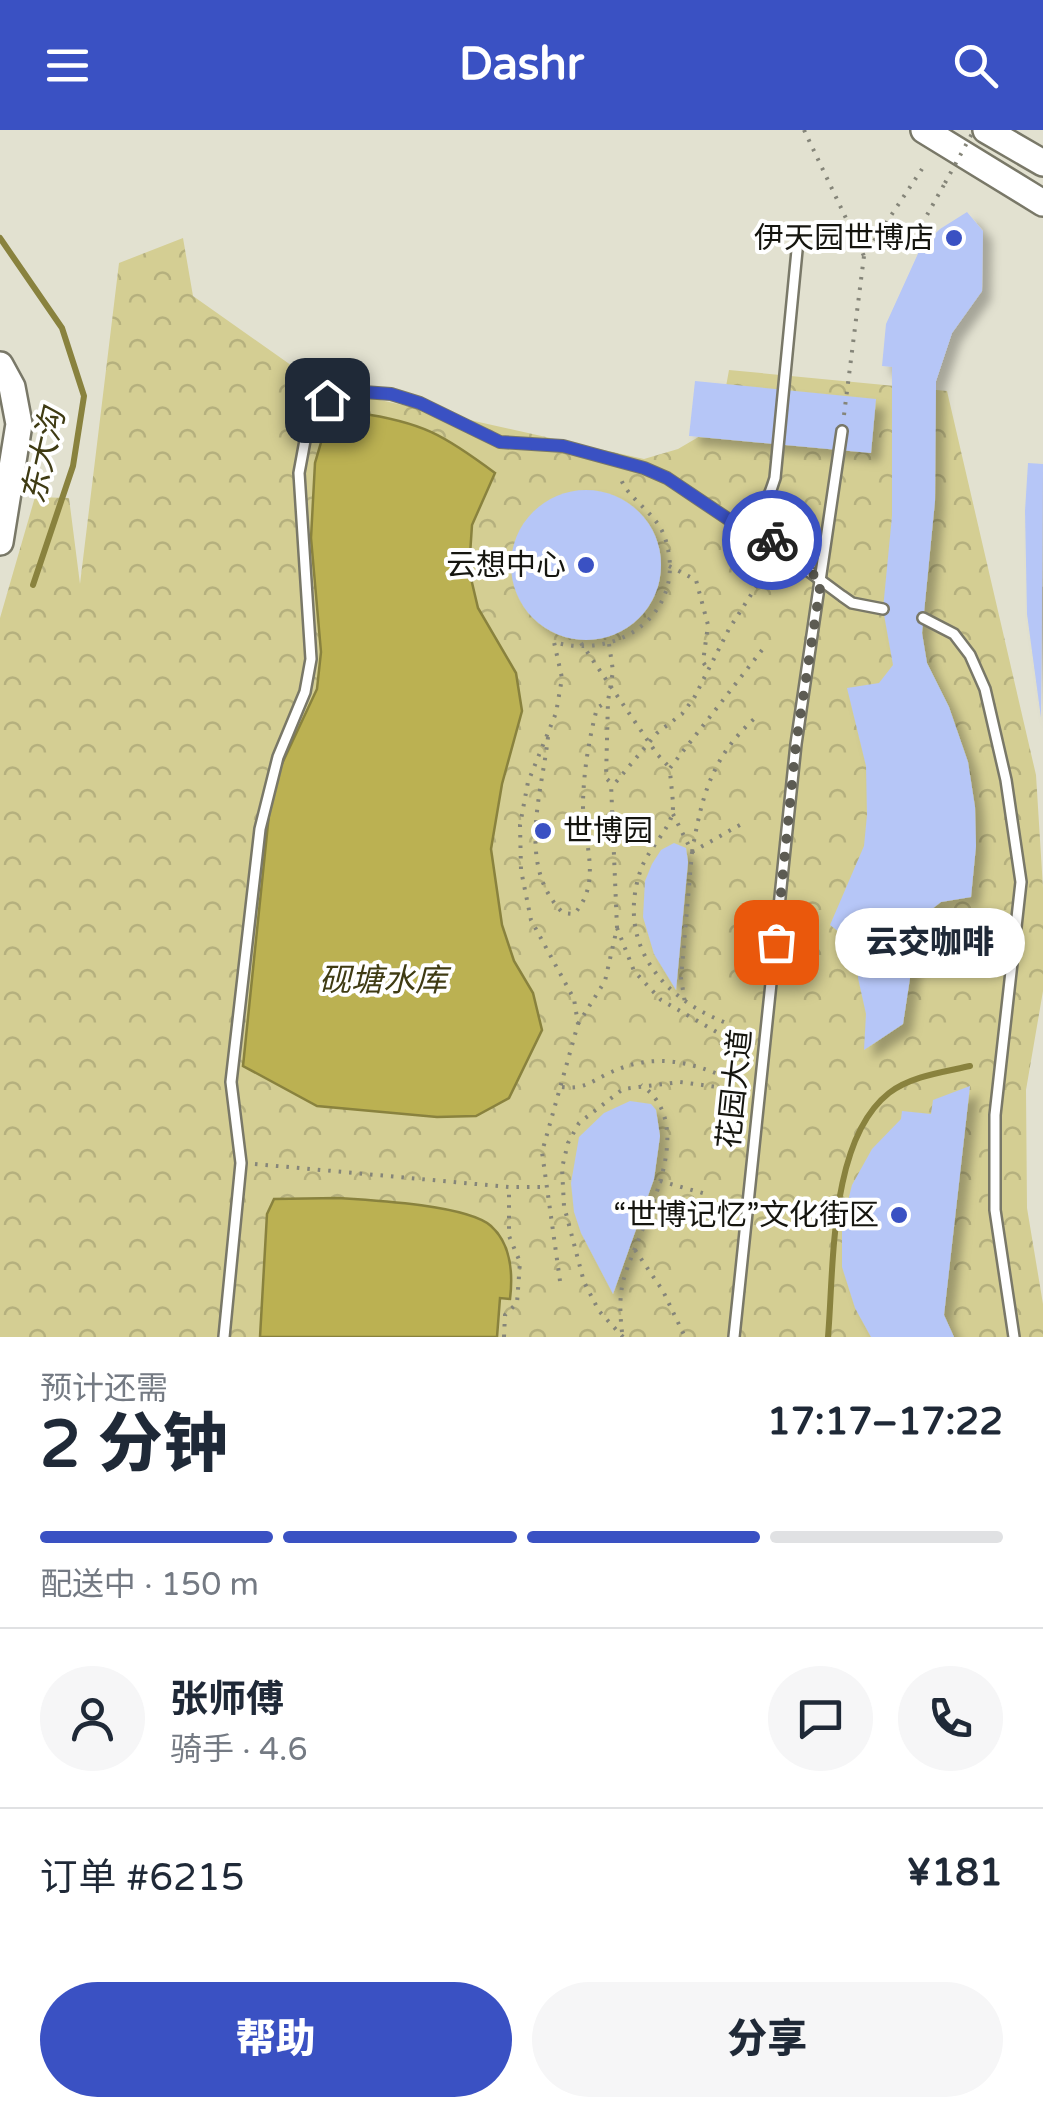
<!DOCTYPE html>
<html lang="zh">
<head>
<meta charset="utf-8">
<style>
	body { margin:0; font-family:"Varela Round","Noto Sans SC",sans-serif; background:#f6f6f7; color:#1f2937; height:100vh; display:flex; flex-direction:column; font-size:38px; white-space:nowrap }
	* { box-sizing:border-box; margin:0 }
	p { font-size:32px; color:#747a83 }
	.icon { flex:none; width:55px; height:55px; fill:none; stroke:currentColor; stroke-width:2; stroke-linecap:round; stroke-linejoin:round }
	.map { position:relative; height:1207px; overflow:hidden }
	.sheet { display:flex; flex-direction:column; background:#fff; flex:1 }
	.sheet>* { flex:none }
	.pin { position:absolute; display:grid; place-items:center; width:85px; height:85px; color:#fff; margin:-42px; border-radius:20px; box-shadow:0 5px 15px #0006 }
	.courier { position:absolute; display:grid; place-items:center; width:100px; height:100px; margin:-50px; border:8px solid #3a51c3; border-radius:50%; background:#fff; color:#222; box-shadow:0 2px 12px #0007 }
	.bubble { position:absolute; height:70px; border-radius:35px; background:#fff; box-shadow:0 2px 8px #0004; font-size:32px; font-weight:800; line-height:70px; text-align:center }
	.head em { font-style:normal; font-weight:800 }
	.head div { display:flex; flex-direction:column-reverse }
	.head { display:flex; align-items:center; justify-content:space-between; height:170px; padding:0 40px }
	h1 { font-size:65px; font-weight:800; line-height:75px }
	.bar { display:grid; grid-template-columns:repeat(4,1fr); gap:15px 10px; align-content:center; height:120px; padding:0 40px }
	.bar i { height:12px; border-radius:8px; background:#e0e1e3 }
	.bar .selected { background:#3a51c3 }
	.bar p { grid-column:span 4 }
	.line { display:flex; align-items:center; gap:25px; padding:0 40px; border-top:2px solid #e0e1e3 }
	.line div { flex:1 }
	.round { display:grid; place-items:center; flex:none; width:105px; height:105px; border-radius:52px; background:#f6f6f7 }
	.cta { display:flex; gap:20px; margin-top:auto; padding:20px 40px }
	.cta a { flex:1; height:115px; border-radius:60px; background:#3a51c3; color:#fff; font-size:40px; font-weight:800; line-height:115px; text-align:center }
	.cta a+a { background:#f6f6f7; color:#1f2937 }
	header { display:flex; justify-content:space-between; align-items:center; height:130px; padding:0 40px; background:#3a51c3; color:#fff; font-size:45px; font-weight:800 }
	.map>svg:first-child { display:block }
	.forest { fill:url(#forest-crowns) }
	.water { fill:#bbb152; stroke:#89823e; stroke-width:2.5 }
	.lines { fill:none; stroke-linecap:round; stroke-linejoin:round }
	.stream { stroke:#89823e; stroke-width:6 }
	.building { fill:#b6c6f7; filter:url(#shadow) }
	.lane-casing { stroke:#797868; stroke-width:14 }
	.secondary-casing { stroke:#797868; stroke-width:30 }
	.path { stroke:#858579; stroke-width:4; stroke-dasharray:2.5 8; stroke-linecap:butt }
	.lane { stroke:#fff; stroke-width:9 }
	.secondary { stroke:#fff; stroke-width:25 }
	.path-bridge { stroke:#858579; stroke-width:4; stroke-dasharray:2.5 8; stroke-linecap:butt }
	.done { stroke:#5d5c53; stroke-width:10; stroke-dasharray:0 18 }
	.route { stroke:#3a51c3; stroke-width:12 }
	.poi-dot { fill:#3a51c3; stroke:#fff; stroke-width:4 }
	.labels { text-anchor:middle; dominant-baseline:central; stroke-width:8; stroke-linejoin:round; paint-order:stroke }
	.poi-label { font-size:30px; fill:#15150f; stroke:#fff; text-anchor:end }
	.street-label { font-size:30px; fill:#15150f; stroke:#fff }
	.water-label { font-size:32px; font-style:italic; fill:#3f3b13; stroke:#fff }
</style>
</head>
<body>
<header><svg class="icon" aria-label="menu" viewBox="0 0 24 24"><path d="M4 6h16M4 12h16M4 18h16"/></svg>Dashr<svg class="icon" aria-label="search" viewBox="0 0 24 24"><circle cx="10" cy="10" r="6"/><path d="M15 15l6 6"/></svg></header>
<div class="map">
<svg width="1043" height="1207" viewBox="0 0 1043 1207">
	<defs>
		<pattern id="forest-crowns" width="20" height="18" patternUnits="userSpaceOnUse" patternTransform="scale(2.5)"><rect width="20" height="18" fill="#d4ce93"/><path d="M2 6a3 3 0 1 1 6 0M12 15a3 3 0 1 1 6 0" fill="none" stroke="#b5b07e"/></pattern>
		<filter id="shadow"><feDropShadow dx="9" dy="9" stdDeviation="5" flood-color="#0004"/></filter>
	</defs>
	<rect width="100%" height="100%" fill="#e2e1d0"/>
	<path class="forest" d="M183,108l10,58 129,91 322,72 34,-10 41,-24 10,-55 218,21 89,384 7,113v103l-17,99 1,118 16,96v33h-1043v-719l35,-121 34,1 11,86 39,-321z"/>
	<g class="water">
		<path d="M358,283c64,9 86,22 137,60l-23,52 -3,45 9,38 38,65 6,38 -20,73 -11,65 11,76 12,36 19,32 9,37 -33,68 -33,18 -39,1 -120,-11 -74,-40 29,-281 45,-96 4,-37 -10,-114 4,-75 10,-34z"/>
		<path d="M338,1068c33,2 129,7 153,28 20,18 22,48 19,73l-10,-1 -3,39h-237l7,-123 7,-15z"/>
	</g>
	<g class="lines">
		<g class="stream">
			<path d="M0,108l62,90 22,68 -11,70 -40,119"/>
			<path d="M828,1207c6,-70 1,-197 61,-244 22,-17 55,-21 81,-27"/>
		</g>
	</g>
	<g class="building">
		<path d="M967,82l16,19 -1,60 -30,42 -16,48 -1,120 -13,132 5,30 22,44 19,55 7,45 1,39 -5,51 -30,5 -18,14 -5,10 -15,98 -39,26 2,-36 -8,-36v-18l-10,-21 -18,-14 34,-79 3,-31 -1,-49 -19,-78 32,-5 14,-18 -10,-56 9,-93v-149l-10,-1 4,-42 35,-77 19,-18z"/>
		<path d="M695,251l181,18 -5,54 -182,-17z"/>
		<path d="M1028,333l15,1 -2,254 -14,-104 -2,-103z"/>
		<circle cx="586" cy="435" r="75"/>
		<path d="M674,713l12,5 2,14 -12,128 -22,-36 -11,-37 2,-36 7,-17 9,-14z"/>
		<path d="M970,956l-26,229 10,22h-83l-16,-29 -13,-41v-42l10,-40 20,-36 29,-30 1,-8 29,3 2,-14z"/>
		<path d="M630,971l21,3 5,6 4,26 -6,43 -41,115 -32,-61 -7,-21 -3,-29 8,-46 25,-24z"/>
	</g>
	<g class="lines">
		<defs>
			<g id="lane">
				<path d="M754,387l26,33 62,46 10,7 31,6"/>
				<path d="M923,488l31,16 16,21 15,34 21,91 15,102 -26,233v95l19,127"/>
				<path d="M224,1207l17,-174 -10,-81 29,-253 18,-72 27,-65 6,-33 -12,-186 7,-38 7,-20 14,-15 37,-8 27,2 29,9 80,39 63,4 81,22 23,10 64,43c29,2 37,-20 44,-43l23,-238"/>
				<path d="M734,1207l62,-593 46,-313"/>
			</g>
			<g id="secondary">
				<path d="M924,0l119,73"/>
				<path d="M986,0l57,33"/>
				<path d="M0,235l12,22 7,37 -19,118"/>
			</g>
		</defs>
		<use href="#lane" class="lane-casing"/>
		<use href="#secondary" class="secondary-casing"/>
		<g class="path">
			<path d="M804,0l60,126"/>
			<path d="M922,94l23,-41"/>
			<path d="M844,285l20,-159 58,-87"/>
			<path d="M669,436l27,14 12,45 -5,37 6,9"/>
			<path d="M609,514l4,27 -5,30 -2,77 5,5 5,-1 41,-49 25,-19 12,-16 35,-69 43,-67"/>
			<path d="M548,607c-6,57 -32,129 15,176l11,1c30,-33 8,-74 9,-113 1,-32 6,-62 14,-93l11,-7"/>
			<path d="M673,684l19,38 -11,126 4,25"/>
			<path d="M692,722c10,-56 19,-94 63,-134"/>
			<path d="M692,722l53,-30"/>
			<path d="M617,798l17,43 27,29 61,35"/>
			<path d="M724,892c-65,-26 -108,-81 -83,-153 7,-19 26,-37 31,-54 3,-9 -2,-34 -2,-47l92,-118"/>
			<path d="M578,894l27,-43 12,-53 -6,-145"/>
			<path d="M562,957c20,2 26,-3 43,-12 40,-20 73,-17 113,-1"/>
			<path d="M255,1034l254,23h36"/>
			<path d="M660,1051l46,13"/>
			<path d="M635,1120l28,41 22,46"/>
			<path d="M560,1151l-18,-129 36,-128 -4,-25 -43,-79 -10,-50 -1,-45 8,-43 28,-69 6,-35 -8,-36c66,19 135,-31 111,-104 -9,-27 -39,-39 -45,-62"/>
			<path d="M622,1202c-2,-17 -3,-37 2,-54 16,-54 78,-151 17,-193"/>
			<path d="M504,1207l1,-22 12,-12 3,-41 -11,-26v-49"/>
			<path d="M623,1207l-24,-26 -15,-29 -20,-76 -2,-38 6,-25 11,-20 44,-34 57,-7 37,5"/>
		</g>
		<use href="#lane" class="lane"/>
		<use href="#secondary" class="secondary"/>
		<g class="path-bridge">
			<path d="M945,53l29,-53"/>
			<path d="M581,513l76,111 13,14"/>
		</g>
	</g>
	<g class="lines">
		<path class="done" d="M772,410l49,41 -25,163 -20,198"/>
		<path class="route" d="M327,270l37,-8 27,2 29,9 80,39 63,4 81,22 23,10 64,43 12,1 11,-6 18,24"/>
	</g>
	<g class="poi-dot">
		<circle cx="954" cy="108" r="10"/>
		<circle cx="586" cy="435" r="10"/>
		<circle cx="543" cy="701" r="10"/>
		<circle cx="899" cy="1085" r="10"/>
	</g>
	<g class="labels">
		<g class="poi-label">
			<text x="934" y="108">伊天园世博店</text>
			<text x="566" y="435">云想中心</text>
			<text x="563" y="701" text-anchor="start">世博园</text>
			<text x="879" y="1085">“世博记忆”文化街区</text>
		</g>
		<g class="street-label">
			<text transform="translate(735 959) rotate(-84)">花园大道</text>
		</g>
		<g class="water-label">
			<text transform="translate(44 326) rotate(-77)">东大沟</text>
			<text x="383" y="851">砚塘水库</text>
		</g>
	</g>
</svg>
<div class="pin" style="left:776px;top:812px;background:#ea580c"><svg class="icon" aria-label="bag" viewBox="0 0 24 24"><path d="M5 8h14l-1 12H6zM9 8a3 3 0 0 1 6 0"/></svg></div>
<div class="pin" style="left:327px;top:270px;background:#1f2937"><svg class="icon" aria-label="home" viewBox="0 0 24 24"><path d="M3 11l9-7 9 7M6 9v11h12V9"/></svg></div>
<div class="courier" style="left:772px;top:410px"><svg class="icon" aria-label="bike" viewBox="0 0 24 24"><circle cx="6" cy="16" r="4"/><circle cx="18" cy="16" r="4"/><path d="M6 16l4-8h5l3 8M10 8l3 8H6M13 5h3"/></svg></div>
<div class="bubble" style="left:835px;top:778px;width:190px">云交咖啡</div>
</div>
<section class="sheet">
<div class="head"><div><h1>2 分钟</h1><p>预计还需</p></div><em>17:17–17:22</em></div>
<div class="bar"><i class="selected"></i><i class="selected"></i><i class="selected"></i><i></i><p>配送中 · 150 m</p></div>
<div class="line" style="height:180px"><a class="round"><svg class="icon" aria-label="person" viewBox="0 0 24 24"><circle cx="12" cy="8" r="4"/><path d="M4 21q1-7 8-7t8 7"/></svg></a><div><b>张师傅</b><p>骑手 · 4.6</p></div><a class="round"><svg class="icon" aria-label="chat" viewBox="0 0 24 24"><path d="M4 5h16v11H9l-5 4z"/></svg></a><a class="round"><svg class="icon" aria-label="phone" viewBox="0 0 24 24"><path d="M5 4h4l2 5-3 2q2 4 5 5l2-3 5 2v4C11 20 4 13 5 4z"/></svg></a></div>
<div class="line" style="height:130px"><div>订单 #6215</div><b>¥181</b></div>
<div class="cta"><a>帮助</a><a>分享</a></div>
</section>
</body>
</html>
